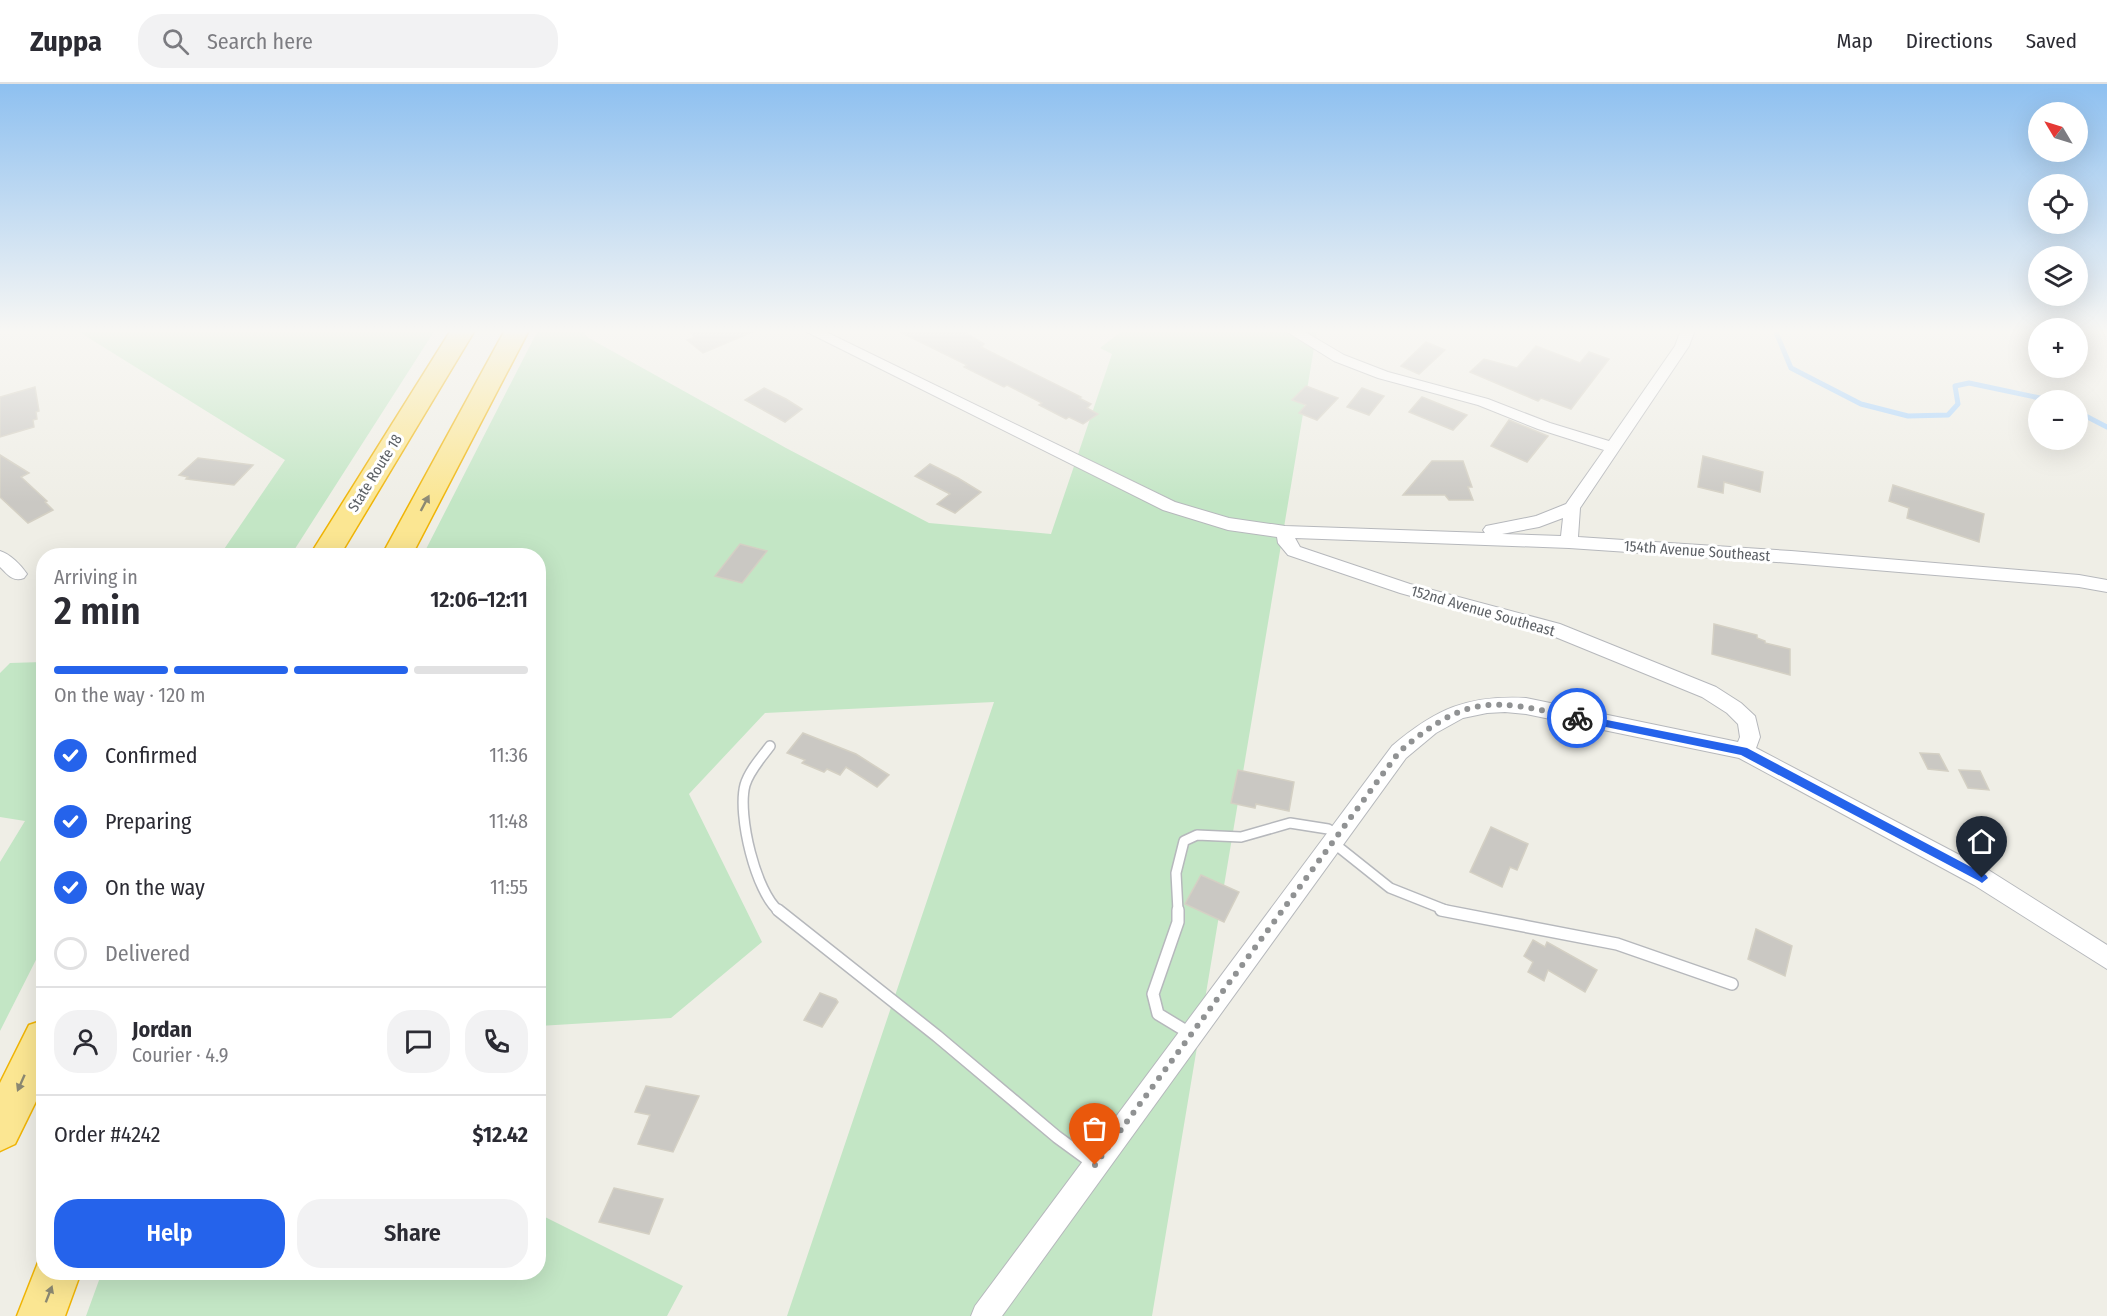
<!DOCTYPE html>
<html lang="en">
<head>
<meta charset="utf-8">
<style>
	body { margin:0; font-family:"Fira Sans Condensed",sans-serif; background:#f2f2f3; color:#2b2b33; height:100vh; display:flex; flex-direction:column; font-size:22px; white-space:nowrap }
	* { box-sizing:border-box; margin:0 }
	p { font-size:20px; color:#7c7c81 }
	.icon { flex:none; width:33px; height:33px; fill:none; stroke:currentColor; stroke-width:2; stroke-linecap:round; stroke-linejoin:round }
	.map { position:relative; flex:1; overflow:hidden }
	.side { position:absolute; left:36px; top:464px; width:510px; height:732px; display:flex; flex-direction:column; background:#fff; border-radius:24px; box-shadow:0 6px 24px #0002 }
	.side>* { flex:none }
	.needle { width:39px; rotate:308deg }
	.tools { position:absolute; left:2028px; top:18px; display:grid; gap:12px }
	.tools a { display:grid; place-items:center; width:60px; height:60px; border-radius:50%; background:#fff; box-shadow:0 6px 24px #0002; font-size:30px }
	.pin { position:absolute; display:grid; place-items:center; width:51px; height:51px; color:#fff; margin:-62px -26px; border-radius:50% 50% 50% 0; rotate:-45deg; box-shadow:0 0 6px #0007 }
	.pin .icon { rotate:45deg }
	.courier { position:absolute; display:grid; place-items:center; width:60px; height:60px; margin:-30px; border:4px solid #2563eb; border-radius:50%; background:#fff; color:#222; box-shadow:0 2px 8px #0007 }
	.overview em { font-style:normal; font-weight:600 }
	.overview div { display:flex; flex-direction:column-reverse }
	.overview { display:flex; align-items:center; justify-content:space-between; height:102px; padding:0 18px }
	h1 { font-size:39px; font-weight:600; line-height:45px }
	.bar { display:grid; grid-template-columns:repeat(4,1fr); gap:9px 6px; align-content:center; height:72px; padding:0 18px }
	.bar i { height:8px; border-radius:4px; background:#e1e1e2 }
	.bar .active { background:#2563eb }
	.bar p { grid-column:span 4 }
	.line { display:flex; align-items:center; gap:15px; padding:0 18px; border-top:2px solid #e1e1e2 }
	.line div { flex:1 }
	.round { display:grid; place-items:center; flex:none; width:63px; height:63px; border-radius:24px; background:#f2f2f3 }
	ol { padding:0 18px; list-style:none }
	li { display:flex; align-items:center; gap:18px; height:66px }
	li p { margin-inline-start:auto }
	li .icon { padding:6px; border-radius:50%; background:#2563eb; color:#fff; stroke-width:4 }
	li:last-child { color:#7c7c81 }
	li i { width:33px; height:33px; border:3px solid #e1e1e2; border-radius:50% }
	.button { display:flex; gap:12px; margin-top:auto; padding:12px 18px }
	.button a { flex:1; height:69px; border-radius:24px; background:#2563eb; color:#fff; font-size:24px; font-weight:600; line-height:69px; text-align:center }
	.button a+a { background:#f2f2f3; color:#2b2b33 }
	header { display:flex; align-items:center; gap:36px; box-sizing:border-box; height:84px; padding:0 30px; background:#fff; border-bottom:2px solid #e1e1e2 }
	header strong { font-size:28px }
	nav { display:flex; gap:33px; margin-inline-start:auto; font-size:21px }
	.search { width:420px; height:54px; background:#f2f2f3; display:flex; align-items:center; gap:15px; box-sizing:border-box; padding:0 21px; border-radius:24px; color:#7c7c81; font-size:22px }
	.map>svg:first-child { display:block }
	.green { fill:#c3e6c5 }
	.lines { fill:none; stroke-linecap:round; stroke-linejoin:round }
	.stream { stroke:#a8d3fd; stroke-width:5 }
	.building { fill:#cac8c3; stroke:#d4d0c4; stroke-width:1.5 }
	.lane-far1-casing { stroke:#b6b8bc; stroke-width:12 }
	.lane-casing { stroke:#b6b8bc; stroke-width:14 }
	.street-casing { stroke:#b6b8bc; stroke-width:2 }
	.highway-casing { stroke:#f0b405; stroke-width:3 }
	.lane-far1 { stroke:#fff; stroke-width:9 }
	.lane { stroke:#fff; stroke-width:11 }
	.street { fill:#fff; fill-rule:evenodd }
	.highway { fill:#fbe692; fill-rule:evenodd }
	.oneway { fill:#8c8973 }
	.route { fill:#2563eb }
	.done { stroke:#909293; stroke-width:6; stroke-dasharray:0 10.8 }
	.labels { text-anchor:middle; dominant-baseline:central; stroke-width:6; stroke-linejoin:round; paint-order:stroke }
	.street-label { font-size:15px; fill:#5d6166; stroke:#fff }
</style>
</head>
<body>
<header>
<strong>Zuppa</strong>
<div class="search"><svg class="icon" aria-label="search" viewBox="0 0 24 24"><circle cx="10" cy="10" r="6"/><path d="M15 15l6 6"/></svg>Search here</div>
<nav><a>Map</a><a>Directions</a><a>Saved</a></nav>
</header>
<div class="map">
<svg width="2107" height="1232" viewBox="0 0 2107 1232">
	<rect width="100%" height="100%" fill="#efeee6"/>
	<g class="green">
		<path d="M76,246h359l-144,225h-71l65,-95z"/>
		<path d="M538,246h45l4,7 199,111 143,75 122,11 61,-180 -12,-6 23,-18h194l-165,986h-365l207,-614 -229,11 -76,81 73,148 -91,76 -132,8 -1,-471h-115z"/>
		<path d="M43,578v284l-43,85v-169l25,-41 -25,-4v-144l10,-10z"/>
		<path d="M539,1130l144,72 -16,30h-581l16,-44h436z"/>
	</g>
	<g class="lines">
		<g class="stream">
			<path d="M1775,246l16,38 70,36 47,12 40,-1 10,-11 -3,-18 14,-3 80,17"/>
			<path d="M2078,328l29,15"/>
		</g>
	</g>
	<g class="building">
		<path d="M687,246h70l-54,23 -16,-13 8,-3z"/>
		<path d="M896,246h65l23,14 -3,3 100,50 -2,1 12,6 -4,4 11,6 -15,10 -14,-7 -3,2 -27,-14 3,-2 -35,-18 -3,2 -40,-20 3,-2z"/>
		<path d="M1426,258l19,8 -26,24 -18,-8z"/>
		<path d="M1536,262l44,17 9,-11 20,7 -38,50 -30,-11 -3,3 -68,-29 14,-13 33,9z"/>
		<path d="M1306,302l32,12 -21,22 -18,-7 7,-8 -14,-5z"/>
		<path d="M35,303l4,24 -3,1 1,7 -4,1 1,7 -34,10v-40z"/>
		<path d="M764,304l22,11 16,10 -17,13 -40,-22z"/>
		<path d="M1362,304l22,8 -15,19 -22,-8z"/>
		<path d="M1422,313l45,18 -14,15 -44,-18z"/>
		<path d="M1509,336l39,16 -21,26 -36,-16z"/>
		<path d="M0,371l29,18 -8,4 26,24 -2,1 8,8 -25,13 -28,-26z"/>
		<path d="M1703,372l60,16 -3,20 -36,-10 -1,11 -25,-6z"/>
		<path d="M198,374l55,7 -19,20 -48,-6 2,-2 -9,-2z"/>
		<path d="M1432,377h31l9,26h-4l5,13h-24l-4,-5h-42z"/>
		<path d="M930,380l28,14 23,14 -26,21 -18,-9 13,-10 -35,-18z"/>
		<path d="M1893,401l91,29 -5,28 -72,-24 2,-10 -20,-7z"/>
		<path d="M740,460l27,7 -25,32 -27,-7z"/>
		<path d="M1714,540l43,11v3l8,3v2l25,6v26l-78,-21z"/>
		<path d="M803,649l53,21 33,21 -12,12 -31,-20 -6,8 -13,-6 -3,3 -22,-9 3,-3 -18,-7z"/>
		<path d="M1920,669l19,1 9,17 -20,-2z"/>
		<path d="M1238,686l56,12 -5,29 -33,-7 -1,4 -24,-5z"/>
		<path d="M1959,686l21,1 9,19 -21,-2z"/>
		<path d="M1491,743l37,17 -11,26 -7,-3 -8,20 -32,-15z"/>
		<path d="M1201,791l38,17 -15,30 -39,-18z"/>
		<path d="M1756,845l36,17 -7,30 -37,-17z"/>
		<path d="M1533,856l12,7 2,-5 50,28 -12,22 -37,-22 -4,11 -16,-9 5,-10 -9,-6z"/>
		<path d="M820,909l16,6 2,3 -16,25 -18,-7z"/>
		<path d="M646,1002l53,10 -26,56 -35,-8 12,-29 -15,-3z"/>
		<path d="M614,1104l49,11 -14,35 -50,-12z"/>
	</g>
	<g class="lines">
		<defs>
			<g id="lane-far1">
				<path d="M770,662c-9,12 -21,25 -25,39 -8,30 11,108 34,126"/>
				<path d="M1331,757l59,47 58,23"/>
				<path d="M1178,827l-2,-38 8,-32 13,-6 44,2 49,-14 38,6 9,5"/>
			</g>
			<g id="lane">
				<path d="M778,826l159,126 120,101 37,27"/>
				<path d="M1178,826v12l-25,72 5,20 33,20"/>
				<path d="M1441,826l176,34 115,40"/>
			</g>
			<g id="street">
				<path d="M803,246h19l353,172 54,16 56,8 200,7 -2,-3 3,-4 50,-10 30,-12 38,-54 -66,-21 -60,-24 -100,-27 -44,-17 -50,-31h18l42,25 44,17 100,27 62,24 59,18 66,-95 6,-16h14l-6,16 -109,162 -2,29 213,14 288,24 28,5v12l-28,-5 -288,-24 -222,-15 -274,-10 5,9 110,37 150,40 156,63 25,16 14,13 5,21 -4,11 234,123 117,74v24l-133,-84 -235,-127 -213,-44 -21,-2 -18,1 -24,5 -27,15 -30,25 -404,558h-31l4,-10 417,-560c44,-37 75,-51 134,-48l212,44 2,-5 -2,-13 -11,-11 -25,-16 -154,-63 -148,-41 -112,-38 -10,-12 -1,-6 -49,-7 -65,-20zM1563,434l-2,18 -59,-2 37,-7z"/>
				<path d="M0,467c10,3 21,14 27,23l-3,4c-11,4 -16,-3 -24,-11z"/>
			</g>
			<g id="highway">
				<path d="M451,246h24l-135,225h-30z"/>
				<path d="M505,246h24l-117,225h-30z"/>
				<path d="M44,936v65l-29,59 -15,7v-68l29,-58z"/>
				<path d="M41,1171h3v17h37l-16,44h-48z"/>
			</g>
		</defs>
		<use href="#lane-far1" class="lane-far1-casing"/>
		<use href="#lane" class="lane-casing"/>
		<use href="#street" class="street-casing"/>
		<use href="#highway" class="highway-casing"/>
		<use href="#lane-far1" class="lane-far1"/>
		<use href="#lane" class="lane"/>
		<use href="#street" class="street"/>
		<use href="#highway" class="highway"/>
	</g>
	<defs><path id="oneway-solid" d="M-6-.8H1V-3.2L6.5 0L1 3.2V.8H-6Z" transform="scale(1.5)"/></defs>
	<g class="oneway">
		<use href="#oneway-solid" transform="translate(425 419) rotate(-62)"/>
		<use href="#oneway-solid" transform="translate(21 999) rotate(114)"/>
		<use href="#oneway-solid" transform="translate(49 1210) rotate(-69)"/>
	</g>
	<linearGradient id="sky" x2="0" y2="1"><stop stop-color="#8ec0f0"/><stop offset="0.59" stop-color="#f8f7f4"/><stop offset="1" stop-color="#f8f7f4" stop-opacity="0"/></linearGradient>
	<rect width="2107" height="419" fill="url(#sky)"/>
	<path class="route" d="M1577,630l170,34 239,127 2,3 -6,5 -3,-2 -238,-126 -164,-34 -5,-3z"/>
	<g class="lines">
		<path class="done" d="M1095,1081l304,-413c69,-59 94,-53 178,-34"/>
	</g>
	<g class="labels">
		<g class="street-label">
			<text transform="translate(375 389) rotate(-58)">State Route 18</text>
			<text transform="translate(1697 467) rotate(4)">154th Avenue Southeast</text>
			<text transform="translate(1483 527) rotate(16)">152nd Avenue Southeast</text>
		</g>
	</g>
</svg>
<div class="tools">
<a><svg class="needle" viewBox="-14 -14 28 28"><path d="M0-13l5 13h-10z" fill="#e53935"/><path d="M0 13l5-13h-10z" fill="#7c7c81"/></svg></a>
<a><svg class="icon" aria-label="locate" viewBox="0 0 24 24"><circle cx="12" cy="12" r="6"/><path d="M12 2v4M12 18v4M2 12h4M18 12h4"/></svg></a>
<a><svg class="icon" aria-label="layers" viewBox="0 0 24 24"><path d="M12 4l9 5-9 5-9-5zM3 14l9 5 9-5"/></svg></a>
<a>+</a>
<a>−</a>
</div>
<div class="pin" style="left:1095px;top:1081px;background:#ea580c"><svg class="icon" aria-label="bag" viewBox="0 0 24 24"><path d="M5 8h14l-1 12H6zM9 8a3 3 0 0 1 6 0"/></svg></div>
<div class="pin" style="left:1982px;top:794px;background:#1f2937"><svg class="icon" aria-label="home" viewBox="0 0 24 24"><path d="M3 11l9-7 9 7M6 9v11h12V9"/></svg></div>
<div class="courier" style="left:1577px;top:634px"><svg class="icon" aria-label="bike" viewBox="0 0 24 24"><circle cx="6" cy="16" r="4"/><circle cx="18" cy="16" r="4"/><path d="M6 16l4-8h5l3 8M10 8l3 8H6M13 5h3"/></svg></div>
<section class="side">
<div class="overview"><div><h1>2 min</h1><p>Arriving in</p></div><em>12:06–12:11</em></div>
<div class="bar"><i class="active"></i><i class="active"></i><i class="active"></i><i></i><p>On the way · 120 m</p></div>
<ol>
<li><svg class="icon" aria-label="check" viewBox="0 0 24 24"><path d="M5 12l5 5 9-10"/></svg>Confirmed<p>11:36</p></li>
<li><svg class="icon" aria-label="check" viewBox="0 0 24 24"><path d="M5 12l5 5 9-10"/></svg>Preparing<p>11:48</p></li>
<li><svg class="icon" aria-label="check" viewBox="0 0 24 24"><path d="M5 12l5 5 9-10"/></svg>On the way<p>11:55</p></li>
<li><i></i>Delivered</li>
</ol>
<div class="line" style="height:108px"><a class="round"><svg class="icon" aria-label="person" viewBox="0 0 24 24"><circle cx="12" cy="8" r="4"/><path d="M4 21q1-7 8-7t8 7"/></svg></a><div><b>Jordan</b><p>Courier · 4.9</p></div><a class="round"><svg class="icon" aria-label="chat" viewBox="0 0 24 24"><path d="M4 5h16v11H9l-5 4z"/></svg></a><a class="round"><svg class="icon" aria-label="phone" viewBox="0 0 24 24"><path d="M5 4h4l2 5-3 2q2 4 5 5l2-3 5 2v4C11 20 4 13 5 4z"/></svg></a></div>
<div class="line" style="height:78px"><div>Order #4242</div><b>$12.42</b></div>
<div class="button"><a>Help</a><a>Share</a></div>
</section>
</div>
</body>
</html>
